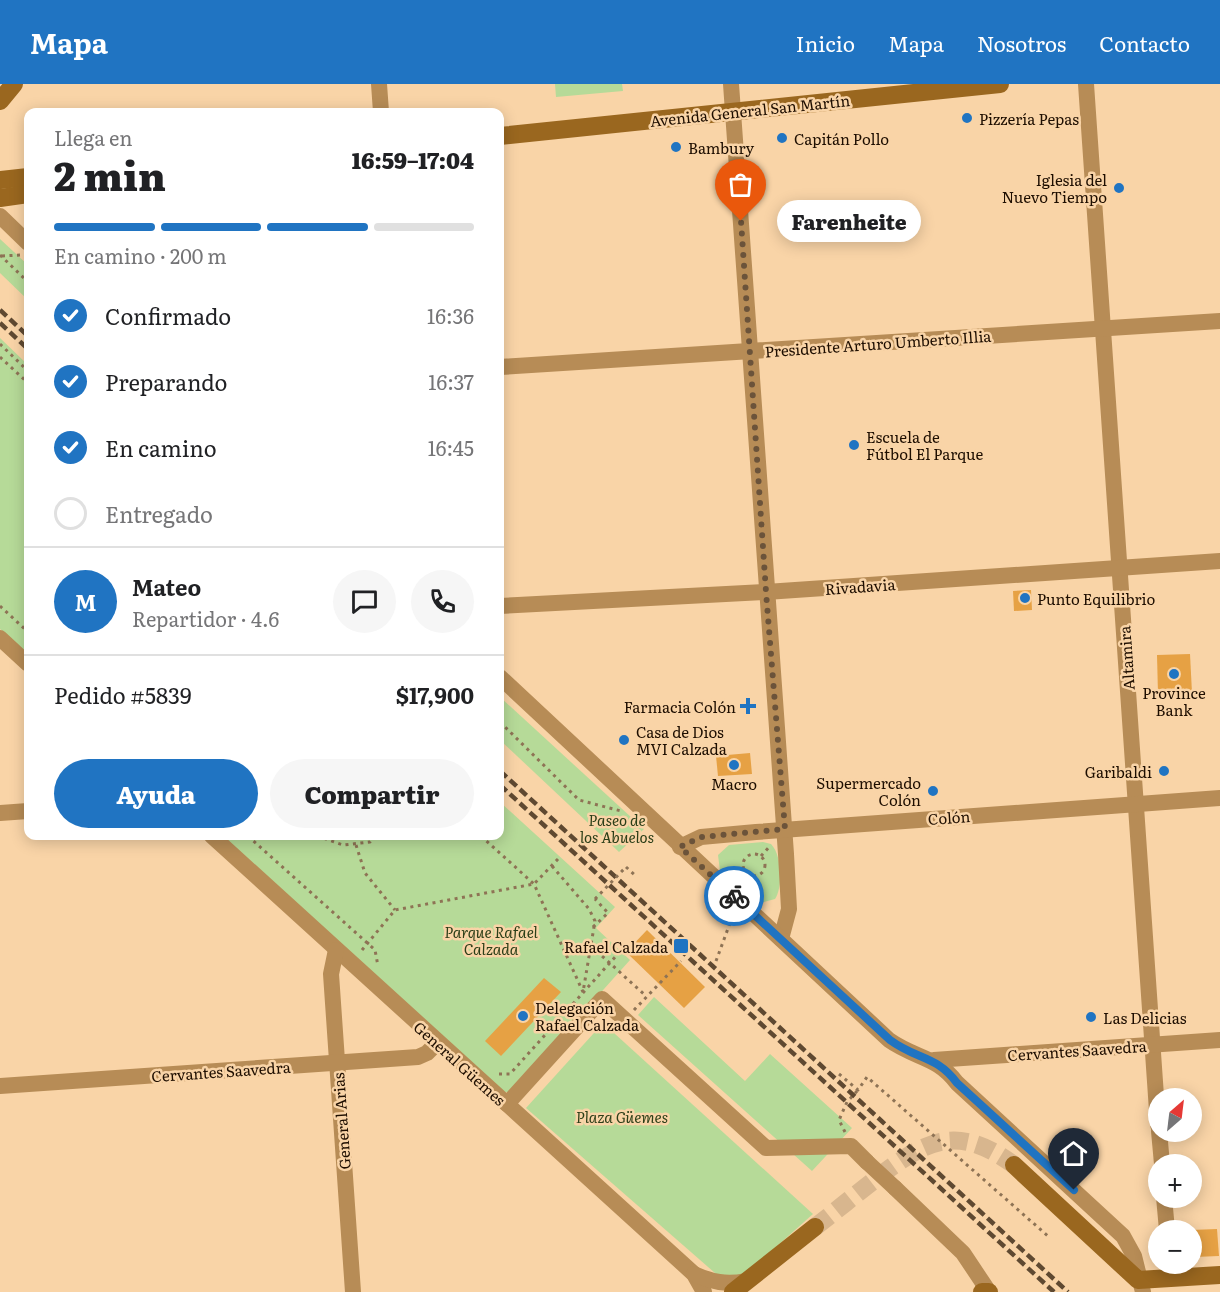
<!DOCTYPE html>
<html lang="es">
<head>
<meta charset="utf-8">
<style>
	body { margin:0; font-family:Literata,serif; background:#f6f6f6; color:#202124; height:100vh; display:flex; flex-direction:column; font-size:22px; white-space:nowrap }
	* { box-sizing:border-box; margin:0 }
	p { font-size:20px; color:#757577 }
	.icon { flex:none; width:33px; height:33px; fill:none; stroke:currentColor; stroke-width:2; stroke-linecap:round; stroke-linejoin:round }
	.map { position:relative; flex:1; overflow:hidden }
	.details { position:absolute; left:24px; top:24px; width:480px; height:732px; display:flex; flex-direction:column; background:#fff; border-radius:12px; box-shadow:0 3px 15px #0003 }
	.details>* { flex:none }
	.needle { width:39px; rotate:28deg }
	.tools { position:absolute; left:1148px; top:1004px; display:grid; gap:12px }
	.tools a { display:grid; place-items:center; width:54px; height:54px; border-radius:50%; background:#fff; box-shadow:0 3px 15px #0003; font-size:30px }
	.pin { position:absolute; display:grid; place-items:center; width:51px; height:51px; color:#fff; margin:-62px -26px; border-radius:50% 50% 50% 0; rotate:-45deg; box-shadow:0 0 6px #0007 }
	.pin .icon { rotate:45deg }
	.courier { position:absolute; display:grid; place-items:center; width:60px; height:60px; margin:-30px; border:4px solid #2074c2; border-radius:50%; background:#fff; color:#222; box-shadow:0 2px 8px #0007 }
	.bubble { position:absolute; height:42px; border-radius:21px; background:#fff; box-shadow:0 3px 15px #0003; font-size:20px; font-weight:800; line-height:42px; text-align:center }
	.summary em { font-style:normal; font-weight:800 }
	.summary div { display:flex; flex-direction:column-reverse }
	.summary { display:flex; align-items:center; justify-content:space-between; height:102px; padding:0 30px }
	h1 { font-size:39px; font-weight:800; line-height:45px }
	.bar { display:grid; grid-template-columns:repeat(4,1fr); gap:9px 6px; align-content:center; height:72px; padding:0 30px }
	.bar i { height:8px; border-radius:4px; background:#e0e0e0 }
	.bar .selected { background:#2074c2 }
	.bar p { grid-column:span 4 }
	.line { display:flex; align-items:center; gap:15px; padding:0 30px; border-top:2px solid #e0e0e0 }
	.line div { flex:1 }
	.round { display:grid; place-items:center; flex:none; width:63px; height:63px; border-radius:32px; background:#f6f6f6 }
	ol { padding:0 30px; list-style:none }
	li { display:flex; align-items:center; gap:18px; height:66px }
	li p { margin-inline-start:auto }
	li .icon { padding:6px; border-radius:50%; background:#2074c2; color:#fff; stroke-width:4 }
	li:last-child { color:#757577 }
	li i { width:33px; height:33px; border:3px solid #e0e0e0; border-radius:50% }
	.primary-button { display:flex; gap:12px; margin-top:auto; padding:12px 30px }
	.primary-button a { flex:1; height:69px; border-radius:36px; background:#2074c2; color:#fff; font-size:24px; font-weight:800; line-height:69px; text-align:center }
	.primary-button a+a { background:#f6f6f6; color:#202124 }
	header { display:flex; align-items:center; gap:36px; box-sizing:border-box; height:84px; padding:0 30px; background:#2074c2; color:#fff }
	header strong { font-size:28px }
	nav { display:flex; gap:33px; margin-inline-start:auto; font-size:21px }
	.map>svg:first-child { display:block }
	.green { fill:#b6da98 }
	.building { fill:#e6a144 }
	.lines { fill:none; stroke-linecap:round; stroke-linejoin:round }
	.secondary-tunnel { stroke:#d8b68e; stroke-width:18; stroke-dasharray:18 9; stroke-linecap:butt }
	.path { stroke:#8e7355; stroke-width:3; stroke-dasharray:3 4.5; stroke-linecap:butt }
	.street { stroke:#b78c56; stroke-width:16 }
	.secondary { stroke:#9a671f; stroke-width:18 }
	.rail { stroke:#5f4931; stroke-width:4.5; stroke-dasharray:9 4.5; stroke-linecap:butt }
	.path-bridge { stroke:#8e7355; stroke-width:3; stroke-dasharray:3 4.5; stroke-linecap:butt }
	.street-bridge { stroke:#b78c56; stroke-width:16 }
	.done { stroke:#6b533a; stroke-width:6; stroke-dasharray:0 10.8 }
	.route { stroke:#2074c2; stroke-width:8 }
	.poi-dot { fill:#2074c2; stroke:#f9d4a7; stroke-width:2 }
	.labels { text-anchor:middle; dominant-baseline:central; stroke-width:5; stroke-linejoin:round; paint-order:stroke }
	.street-label { font-size:15px; fill:#1e0e00; stroke:#f9d4a7 }
	.poi-label { font-size:15px; fill:#1e0e00; stroke:#f9d4a7; text-anchor:start }
	.park-label { font-size:15px; font-style:italic; fill:#2b3e18; stroke:#f9d4a7 }
</style>
</head>
<body>
<header>
<strong>Mapa</strong>
<nav><a>Inicio</a><a>Mapa</a><a>Nosotros</a><a>Contacto</a></nav>
</header>
<div class="map">
<svg width="1220" height="1208" viewBox="0 0 1220 1208">
	<rect width="100%" height="100%" fill="#f9d4a7"/>
	<g class="green">
		<path d="M555,0h67l1,7 -67,6z"/>
		<path d="M0,155l28,26v35l-28,-27z"/>
		<path d="M0,254l28,27v290l-28,-26z"/>
		<path d="M500,613l144,132 -25,23 -119,-112z"/>
		<path d="M500,718l115,105 -19,21 34,32 -113,126 -9,6h-5l-280,-256h277z"/>
		<path d="M763,758l8,2c11,11 12,43 4,55l-15,4 -40,-32 -2,-16 11,-10z"/>
		<path d="M654,913l91,84 25,-27 82,74 -40,43 -174,-156z"/>
		<path d="M603,939l210,191 -82,73 -205,-179z"/>
	</g>
	<g class="building">
		<path d="M1031,506l1,20 -18,1 -1,-20z"/>
		<path d="M1190,570l2,39 -34,1 -1,-39z"/>
		<path d="M750,669l2,21 -34,2 -2,-20z"/>
		<path d="M647,846l58,57 -21,21 -58,-56z"/>
		<path d="M544,894l17,14 -60,64 -16,-15z"/>
		<path d="M1217,1145l2,27 -24,1 -4,-5v-22z"/>
	</g>
	<g class="lines">
		<path class="secondary-tunnel" d="M815,1143c21,-16 41,-33 62,-49 50,-39 81,-54 137,-13"/>
		<g class="path">
			<path d="M0,171l28,27"/>
			<path d="M2,172l18,-1"/>
			<path d="M0,260l28,27"/>
			<path d="M0,273l28,26"/>
			<path d="M0,522l28,26"/>
			<path d="M500,638l79,78 42,11"/>
			<path d="M248,752l127,114 3,16"/>
			<path d="M317,752l26,9 27,-3 4,-6"/>
			<path d="M481,752l53,48 49,108"/>
			<path d="M356,761l9,28 30,37"/>
			<circle cx="754" cy="781" r="11"/>
			<path d="M761,772l9,-10"/>
			<path d="M552,782l37,43 6,12 -12,71"/>
			<path d="M626,783l10,9"/>
			<path d="M593,843l15,-14 -13,-14"/>
			<path d="M591,862l55,50"/>
			<path d="M362,866l33,-40 139,-26 24,-25"/>
			<path d="M716,877l17,-46"/>
			<path d="M634,926l47,-49"/>
			<path d="M499,990h11l115,-128"/>
			<path d="M839,990l19,16 9,-13 182,160"/>
			<path d="M845,1048l-6,-12 8,-18 11,-12"/>
		</g>
		<g class="street">
			<path d="M379,0l2,28"/>
			<path d="M731,0l55,770 3,55 -8,30"/>
			<path d="M1086,0l72,1041"/>
			<path d="M0,132l28,27"/>
			<path d="M500,283l720,-46"/>
			<path d="M500,522l266,-14 454,-31"/>
			<path d="M0,554l28,26"/>
			<path d="M500,593l389,363c27,19 48,16 68,43l166,153 11,20 9,36"/>
			<path d="M0,729l28,-2"/>
			<path d="M212,752l482,438 10,18"/>
			<path d="M680,763l21,-10 55,-5 464,-34"/>
			<path d="M336,866l-5,24 22,318"/>
			<path d="M934,976l286,-20"/>
			<path d="M0,1002l418,-29 9,-4 10,-10"/>
			<path d="M507,1020l95,-105 164,149 85,-2 16,16"/>
			<path d="M1159,1047l3,33"/>
			<path d="M895,1104l68,65 26,39"/>
			<path d="M1164,1113l3,33"/>
			<path d="M1170,1179l2,15"/>
			<path d="M694,1190c18,8 32,11 52,7"/>
		</g>
		<g class="secondary">
			<path d="M0,17l14,-17"/>
			<path d="M500,52l500,-52"/>
			<path d="M0,96l28,-3"/>
			<path d="M0,114l28,-4"/>
			<path d="M1014,1081l124,115 82,-5"/>
			<path d="M733,1208l82,-65"/>
			<path d="M982,1208h7"/>
		</g>
		<g class="rail">
			<path d="M0,226l28,26"/>
			<path d="M0,239l28,26"/>
			<path d="M500,687l568,521"/>
			<path d="M500,701l554,507"/>
		</g>
		<path class="path-bridge" d="M595,815l31,-32"/>
		<path class="street-bridge" d="M867,1078l28,26"/>
	</g>
	<g class="lines">
		<path class="done" d="M734,812l-54,-49 21,-10 84,-8 -19,-237 -25,-371"/>
		<path class="route" d="M734,812l156,144c27,20 46,15 67,43l117,107"/>
	</g>
	<g class="poi-dot">
		<circle cx="967" cy="34" r="6"/>
		<circle cx="782" cy="54" r="6"/>
		<circle cx="676" cy="63" r="6"/>
		<circle cx="1119" cy="104" r="6"/>
		<circle cx="854" cy="361" r="6"/>
		<circle cx="1025" cy="514" r="6"/>
		<circle cx="1174" cy="590" r="6"/>
		<path d="M745 613h6v6h6v6h-6v6h-6v-6h-6v-6h6z"/>
		<circle cx="624" cy="656" r="6"/>
		<circle cx="734" cy="681" r="6"/>
		<circle cx="1164" cy="687" r="6"/>
		<circle cx="933" cy="707" r="6"/>
		<rect x="673" y="854" width="16" height="16" rx="3"/>
		<circle cx="523" cy="932" r="6"/>
		<circle cx="1091" cy="933" r="6"/>
	</g>
	<g class="labels">
		<g class="street-label">
			<text transform="translate(750 26) rotate(-6)">Avenida General San Martín</text>
			<text transform="translate(878 259) rotate(-4)">Presidente Arturo Umberto Illia</text>
			<text transform="translate(860 502) rotate(-4)">Rivadavia</text>
			<text transform="translate(1126 574) rotate(-94)">Altamira</text>
			<text transform="translate(949 733) rotate(-4)">Colón</text>
			<text transform="translate(1077 966) rotate(-4)">Cervantes Saavedra</text>
			<text transform="translate(460 979) rotate(42)">General Güemes</text>
			<text transform="translate(221 987) rotate(-4)">Cervantes Saavedra</text>
			<text transform="translate(341 1037) rotate(-94)">General Arias</text>
		</g>
		<g class="poi-label">
			<text x="979" y="34">Pizzería Pepas</text>
			<text x="794" y="54">Capitán Pollo</text>
			<text x="688" y="63">Bambury</text>
			<text x="1107" y="95" text-anchor="end">Iglesia del<tspan x="1107" dy="17">Nuevo Tiempo</tspan></text>
			<text x="866" y="352">Escuela de<tspan x="866" dy="17">Fútbol El Parque</tspan></text>
			<text x="1037" y="514">Punto Equilibrio</text>
			<text x="1174" y="608" text-anchor="middle">Province<tspan x="1174" dy="17">Bank</tspan></text>
			<text x="736" y="622" text-anchor="end">Farmacia Colón</text>
			<text x="636" y="647">Casa de Dios<tspan x="636" dy="17">MVI Calzada</tspan></text>
			<text x="1152" y="687" text-anchor="end">Garibaldi</text>
			<text x="921" y="698" text-anchor="end">Supermercado<tspan x="921" dy="17">Colón</tspan></text>
			<text x="734" y="699" text-anchor="middle">Macro</text>
			<text x="668" y="862" text-anchor="end">Rafael Calzada</text>
			<text x="535" y="923">Delegación<tspan x="535" dy="17">Rafael Calzada</tspan></text>
			<text x="1103" y="933">Las Delicias</text>
		</g>
		<g class="park-label">
			<text x="617" y="735">Paseo de<tspan x="617" dy="17">los Abuelos</tspan></text>
			<text x="491" y="847">Parque Rafael<tspan x="491" dy="17">Calzada</tspan></text>
			<text x="622" y="1032">Plaza Güemes</text>
		</g>
	</g>
</svg>
<div class="tools">
<a><svg class="needle" viewBox="-14 -14 28 28"><path d="M0-13l5 13h-10z" fill="#e53935"/><path d="M0 13l5-13h-10z" fill="#757577"/></svg></a>
<a>+</a>
<a>−</a>
</div>
<div class="pin" style="left:741px;top:137px;background:#ea580c"><svg class="icon" aria-label="bag" viewBox="0 0 24 24"><path d="M5 8h14l-1 12H6zM9 8a3 3 0 0 1 6 0"/></svg></div>
<div class="pin" style="left:1074px;top:1106px;background:#1f2937"><svg class="icon" aria-label="home" viewBox="0 0 24 24"><path d="M3 11l9-7 9 7M6 9v11h12V9"/></svg></div>
<div class="courier" style="left:734px;top:812px"><svg class="icon" aria-label="bike" viewBox="0 0 24 24"><circle cx="6" cy="16" r="4"/><circle cx="18" cy="16" r="4"/><path d="M6 16l4-8h5l3 8M10 8l3 8H6M13 5h3"/></svg></div>
<div class="bubble" style="left:777px;top:116px;width:144px">Farenheite</div>
<section class="details">
<div class="summary"><div><h1>2 min</h1><p>Llega en</p></div><em>16:59–17:04</em></div>
<div class="bar"><i class="selected"></i><i class="selected"></i><i class="selected"></i><i></i><p>En camino · 200 m</p></div>
<ol>
<li><svg class="icon" aria-label="check" viewBox="0 0 24 24"><path d="M5 12l5 5 9-10"/></svg>Confirmado<p>16:36</p></li>
<li><svg class="icon" aria-label="check" viewBox="0 0 24 24"><path d="M5 12l5 5 9-10"/></svg>Preparando<p>16:37</p></li>
<li><svg class="icon" aria-label="check" viewBox="0 0 24 24"><path d="M5 12l5 5 9-10"/></svg>En camino<p>16:45</p></li>
<li><i></i>Entregado</li>
</ol>
<div class="line" style="height:108px"><b class="round" style="background:#2074c2;color:#fff">M</b><div><b>Mateo</b><p>Repartidor · 4.6</p></div><a class="round"><svg class="icon" aria-label="chat" viewBox="0 0 24 24"><path d="M4 5h16v11H9l-5 4z"/></svg></a><a class="round"><svg class="icon" aria-label="phone" viewBox="0 0 24 24"><path d="M5 4h4l2 5-3 2q2 4 5 5l2-3 5 2v4C11 20 4 13 5 4z"/></svg></a></div>
<div class="line" style="height:78px"><div>Pedido #5839</div><b>$17,900</b></div>
<div class="primary-button"><a>Ayuda</a><a>Compartir</a></div>
</section>
</div>
</body>
</html>
